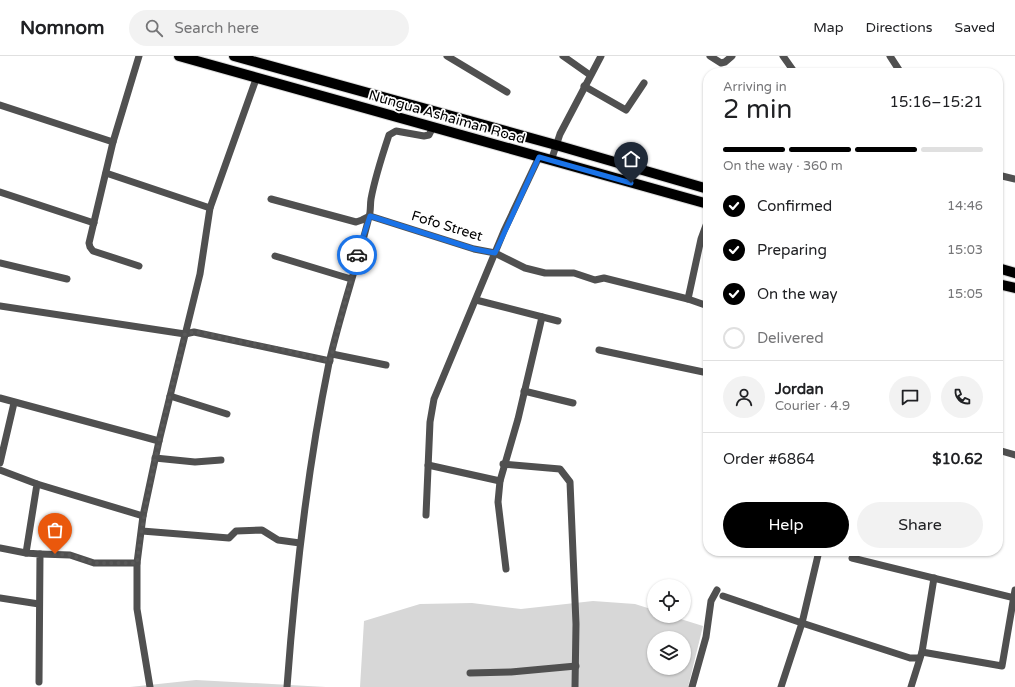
<!DOCTYPE html>
<html lang="en">
<head>
<meta charset="utf-8">
<style>
	body { margin:0; font-family:"Varela Round",sans-serif; background:#f2f2f2; color:#202124; height:100vh; display:flex; flex-direction:column; font-size:15px; white-space:nowrap }
	* { box-sizing:border-box; margin:0 }
	p { font-size:13px; color:#757577 }
	.icon { flex:none; width:22px; height:22px; fill:none; stroke:currentColor; stroke-width:2; stroke-linecap:round; stroke-linejoin:round }
	.map { position:relative; flex:1; overflow:hidden }
	.details { position:absolute; left:703px; top:12px; width:300px; height:488px; display:flex; flex-direction:column; background:#fff; border-radius:16px; box-shadow:0 1px 3px #0004 }
	.details>* { flex:none }
	.controls { position:absolute; left:647px; top:523px; display:grid; gap:8px }
	.controls a { display:grid; place-items:center; width:44px; height:44px; border-radius:50%; background:#fff; box-shadow:0 1px 3px #0004; font-size:20px }
	.pin { position:absolute; display:grid; place-items:center; width:34px; height:34px; color:#fff; margin:-41px -17px; border-radius:50% 50% 50% 0; rotate:-45deg; box-shadow:0 0 4px #0007 }
	.pin .icon { rotate:45deg }
	.courier { position:absolute; display:grid; place-items:center; width:40px; height:40px; margin:-20px; border:3px solid #1a73e8; border-radius:50%; background:#fff; color:#222; box-shadow:0 1px 5px #0007 }
	.overview em { font-style:normal; font-weight:600 }
	.overview div { display:flex; flex-direction:column-reverse }
	.overview { display:flex; align-items:center; justify-content:space-between; height:68px; padding:0 20px }
	h1 { font-size:26px; font-weight:600; line-height:30px }
	.bar { display:grid; grid-template-columns:repeat(4,1fr); gap:6px 4px; align-content:center; height:48px; padding:0 20px }
	.bar i { height:5px; border-radius:3px; background:#e0e0e0 }
	.bar .on { background:#000 }
	.bar p { grid-column:span 4 }
	.line { display:flex; align-items:center; gap:10px; padding:0 20px; border-top:1px solid #e0e0e0 }
	.line div { flex:1 }
	.round { display:grid; place-items:center; flex:none; width:42px; height:42px; border-radius:21px; background:#f2f2f2 }
	ol { padding:0 20px; list-style:none }
	li { display:flex; align-items:center; gap:12px; height:44px }
	li p { margin-inline-start:auto }
	li .icon { padding:4px; border-radius:50%; background:#000; color:#fff; stroke-width:4 }
	li:last-child { color:#757577 }
	li i { width:22px; height:22px; border:2px solid #e0e0e0; border-radius:50% }
	.button { display:flex; gap:8px; margin-top:auto; padding:8px 20px }
	.button a { flex:1; height:46px; border-radius:24px; background:#000; color:#fff; font-size:16px; font-weight:600; line-height:46px; text-align:center }
	.button a+a { background:#f2f2f2; color:#202124 }
	header { display:flex; align-items:center; gap:24px; box-sizing:border-box; height:56px; padding:0 20px; background:#fff; border-bottom:1px solid #e0e0e0 }
	header strong { font-size:19px }
	nav { display:flex; gap:22px; margin-inline-start:auto; font-size:14px }
	.search { width:280px; height:36px; background:#f2f2f2; display:flex; align-items:center; gap:10px; box-sizing:border-box; padding:0 14px; border-radius:22px; color:#757577; font-size:15px }
	.map>svg:first-child { display:block }
	.green { fill:#d7d7d7; fill-rule:evenodd }
	.lines { fill:none; stroke-linecap:round; stroke-linejoin:round }
	.primary-casing { stroke:#dbdbdb; stroke-width:12 }
	.street { stroke:#505050; stroke-width:7 }
	.primary { stroke:#000; stroke-width:10 }
	.done { stroke:#595959; stroke-width:4; stroke-dasharray:0 7.2 }
	.route { stroke:#1a73e8; stroke-width:5 }
	.labels { text-anchor:middle; dominant-baseline:central; stroke-width:3.5; stroke-linejoin:round; paint-order:stroke }
	.street-label { font-size:14px; fill:#000; stroke:#fff }
</style>
</head>
<body>
<header>
<strong>Nomnom</strong>
<div class="search"><svg class="icon" aria-label="search" viewBox="0 0 24 24"><circle cx="10" cy="10" r="6"/><path d="M15 15l6 6"/></svg>Search here</div>
<nav><a>Map</a><a>Directions</a><a>Saved</a></nav>
</header>
<div class="map">
<svg width="1015" height="631" viewBox="0 0 1015 631">
	<rect width="100%" height="100%" fill="#fff"/>
	<g class="green">
		<path d="M593,545l42,3 19,6v6h17l32,10 -15,61h-328l4,-66 56,-17 52,-1 49,6zM654,582h30v30h-30z"/>
		<path d="M196,624l130,7h-196z"/>
	</g>
	<g class="lines">
		<defs>
			<g id="primary">
				<path d="M179,0l529,148"/>
				<path d="M234,0l322,89 152,44"/>
				<path d="M998,212l17,5"/>
				<path d="M998,228l17,4"/>
			</g>
		</defs>
		<use href="#primary" class="primary-casing"/>
		<g class="street">
			<path d="M139,0l-26,86 -24,101 1,4 3,4 46,15"/>
			<path d="M447,0l60,36"/>
			<path d="M563,0l27,19"/>
			<path d="M710,0l11,7 4,-1 7,-6"/>
			<path d="M783,0l12,17"/>
			<path d="M890,0l11,17"/>
			<path d="M584,30l42,24 18,-27"/>
			<path d="M0,49l113,37"/>
			<path d="M551,105l9,-27 41,-78"/>
			<path d="M106,117l104,35"/>
			<path d="M998,119l17,4"/>
			<path d="M0,136l94,31"/>
			<path d="M271,143l85,23 6,-2 8,-4 104,33 21,4 30,15 20,5h29l21,7 9,-2 84,21 20,7"/>
			<path d="M275,200l76,23"/>
			<path d="M0,207l67,16"/>
			<path d="M688,243l13,-60 7,-19"/>
			<path d="M476,244l82,21"/>
			<path d="M0,250l185,28 9,-2 136,29"/>
			<path d="M599,294l109,23"/>
			<path d="M332,298l54,11"/>
			<path d="M524,335l49,12"/>
			<path d="M170,340l57,18"/>
			<path d="M0,342l159,43"/>
			<path d="M998,394l17,5"/>
			<path d="M155,402l40,4 26,-2"/>
			<path d="M0,407l14,-60"/>
			<path d="M503,408l57,5 10,13 6,142 -1,63"/>
			<path d="M428,409l72,16"/>
			<path d="M0,414l37,14 -11,69 14,1 -1,128"/>
			<path d="M37,428l106,32"/>
			<path d="M426,459l4,-93 4,-23 70,-168 35,-74"/>
			<path d="M142,475l87,7 7,-7 26,-1 16,10 22,3"/>
			<path d="M0,492l26,5"/>
			<path d="M40,498l30,1 24,8h43"/>
			<path d="M852,502l163,40"/>
			<path d="M506,513l-8,-67 2,-21 18,-62 24,-102"/>
			<path d="M723,540l79,27 17,-72"/>
			<path d="M0,542l39,6"/>
			<path d="M922,596l80,14 13,-76"/>
			<path d="M470,617l41,-1 65,-6"/>
			<path d="M150,631l-13,-78v-46l6,-47 16,-75 41,-167 10,-66 45,-126 3,-4"/>
			<path d="M287,631c8,-109 20,-217 42,-324 11,-49 28,-97 40,-146 2,-6 1,-12 2,-18 4,-22 11,-43 18,-64l7,-4 28,5 5,-1 4,-8"/>
			<path d="M692,631l14,-50 5,-36 6,-11"/>
			<path d="M781,631l21,-64 108,35h9"/>
			<path d="M911,631l11,-35 12,-74"/>
		</g>
		<use href="#primary" class="primary"/>
	</g>
	<g class="lines">
		<path class="done" d="M55,498l15,1 24,8h43c10,-77 29,-153 48,-229l9,-2 15,2 21,6 46,8 54,13 27,-106"/>
		<path class="route" d="M357,199l13,-39 104,33 21,4 44,-96 92,26"/>
	</g>
	<g class="labels">
		<g class="street-label">
			<text transform="translate(447 61) rotate(16)">Nungua Ashaiman Road</text>
			<text transform="translate(447 170) rotate(17)">Fofo Street</text>
		</g>
	</g>
</svg>
<div class="controls">
<a><svg class="icon" aria-label="locate" viewBox="0 0 24 24"><circle cx="12" cy="12" r="6"/><path d="M12 2v4M12 18v4M2 12h4M18 12h4"/></svg></a>
<a><svg class="icon" aria-label="layers" viewBox="0 0 24 24"><path d="M12 4l9 5-9 5-9-5zM3 14l9 5 9-5"/></svg></a>
</div>
<div class="pin" style="left:55px;top:498px;background:#ea580c"><svg class="icon" aria-label="bag" viewBox="0 0 24 24"><path d="M5 8h14l-1 12H6zM9 8a3 3 0 0 1 6 0"/></svg></div>
<div class="pin" style="left:631px;top:127px;background:#1f2937"><svg class="icon" aria-label="home" viewBox="0 0 24 24"><path d="M3 11l9-7 9 7M6 9v11h12V9"/></svg></div>
<div class="courier" style="left:357px;top:199px"><svg class="icon" aria-label="car" viewBox="0 0 24 24"><path d="M5 17H2v-5l4-1 3-4h7l3 4 3 1v5h-3M9 17h6M6 11h13"/><circle cx="7" cy="17" r="2"/><circle cx="17" cy="17" r="2"/></svg></div>
<section class="details">
<div class="overview"><div><h1>2 min</h1><p>Arriving in</p></div><em>15:16–15:21</em></div>
<div class="bar"><i class="on"></i><i class="on"></i><i class="on"></i><i></i><p>On the way · 360 m</p></div>
<ol>
<li><svg class="icon" aria-label="check" viewBox="0 0 24 24"><path d="M5 12l5 5 9-10"/></svg>Confirmed<p>14:46</p></li>
<li><svg class="icon" aria-label="check" viewBox="0 0 24 24"><path d="M5 12l5 5 9-10"/></svg>Preparing<p>15:03</p></li>
<li><svg class="icon" aria-label="check" viewBox="0 0 24 24"><path d="M5 12l5 5 9-10"/></svg>On the way<p>15:05</p></li>
<li><i></i>Delivered</li>
</ol>
<div class="line" style="height:72px"><a class="round"><svg class="icon" aria-label="person" viewBox="0 0 24 24"><circle cx="12" cy="8" r="4"/><path d="M4 21q1-7 8-7t8 7"/></svg></a><div><b>Jordan</b><p>Courier · 4.9</p></div><a class="round"><svg class="icon" aria-label="chat" viewBox="0 0 24 24"><path d="M4 5h16v11H9l-5 4z"/></svg></a><a class="round"><svg class="icon" aria-label="phone" viewBox="0 0 24 24"><path d="M5 4h4l2 5-3 2q2 4 5 5l2-3 5 2v4C11 20 4 13 5 4z"/></svg></a></div>
<div class="line" style="height:52px"><div>Order #6864</div><b>$10.62</b></div>
<div class="button"><a>Help</a><a>Share</a></div>
</section>
</div>
</body>
</html>
